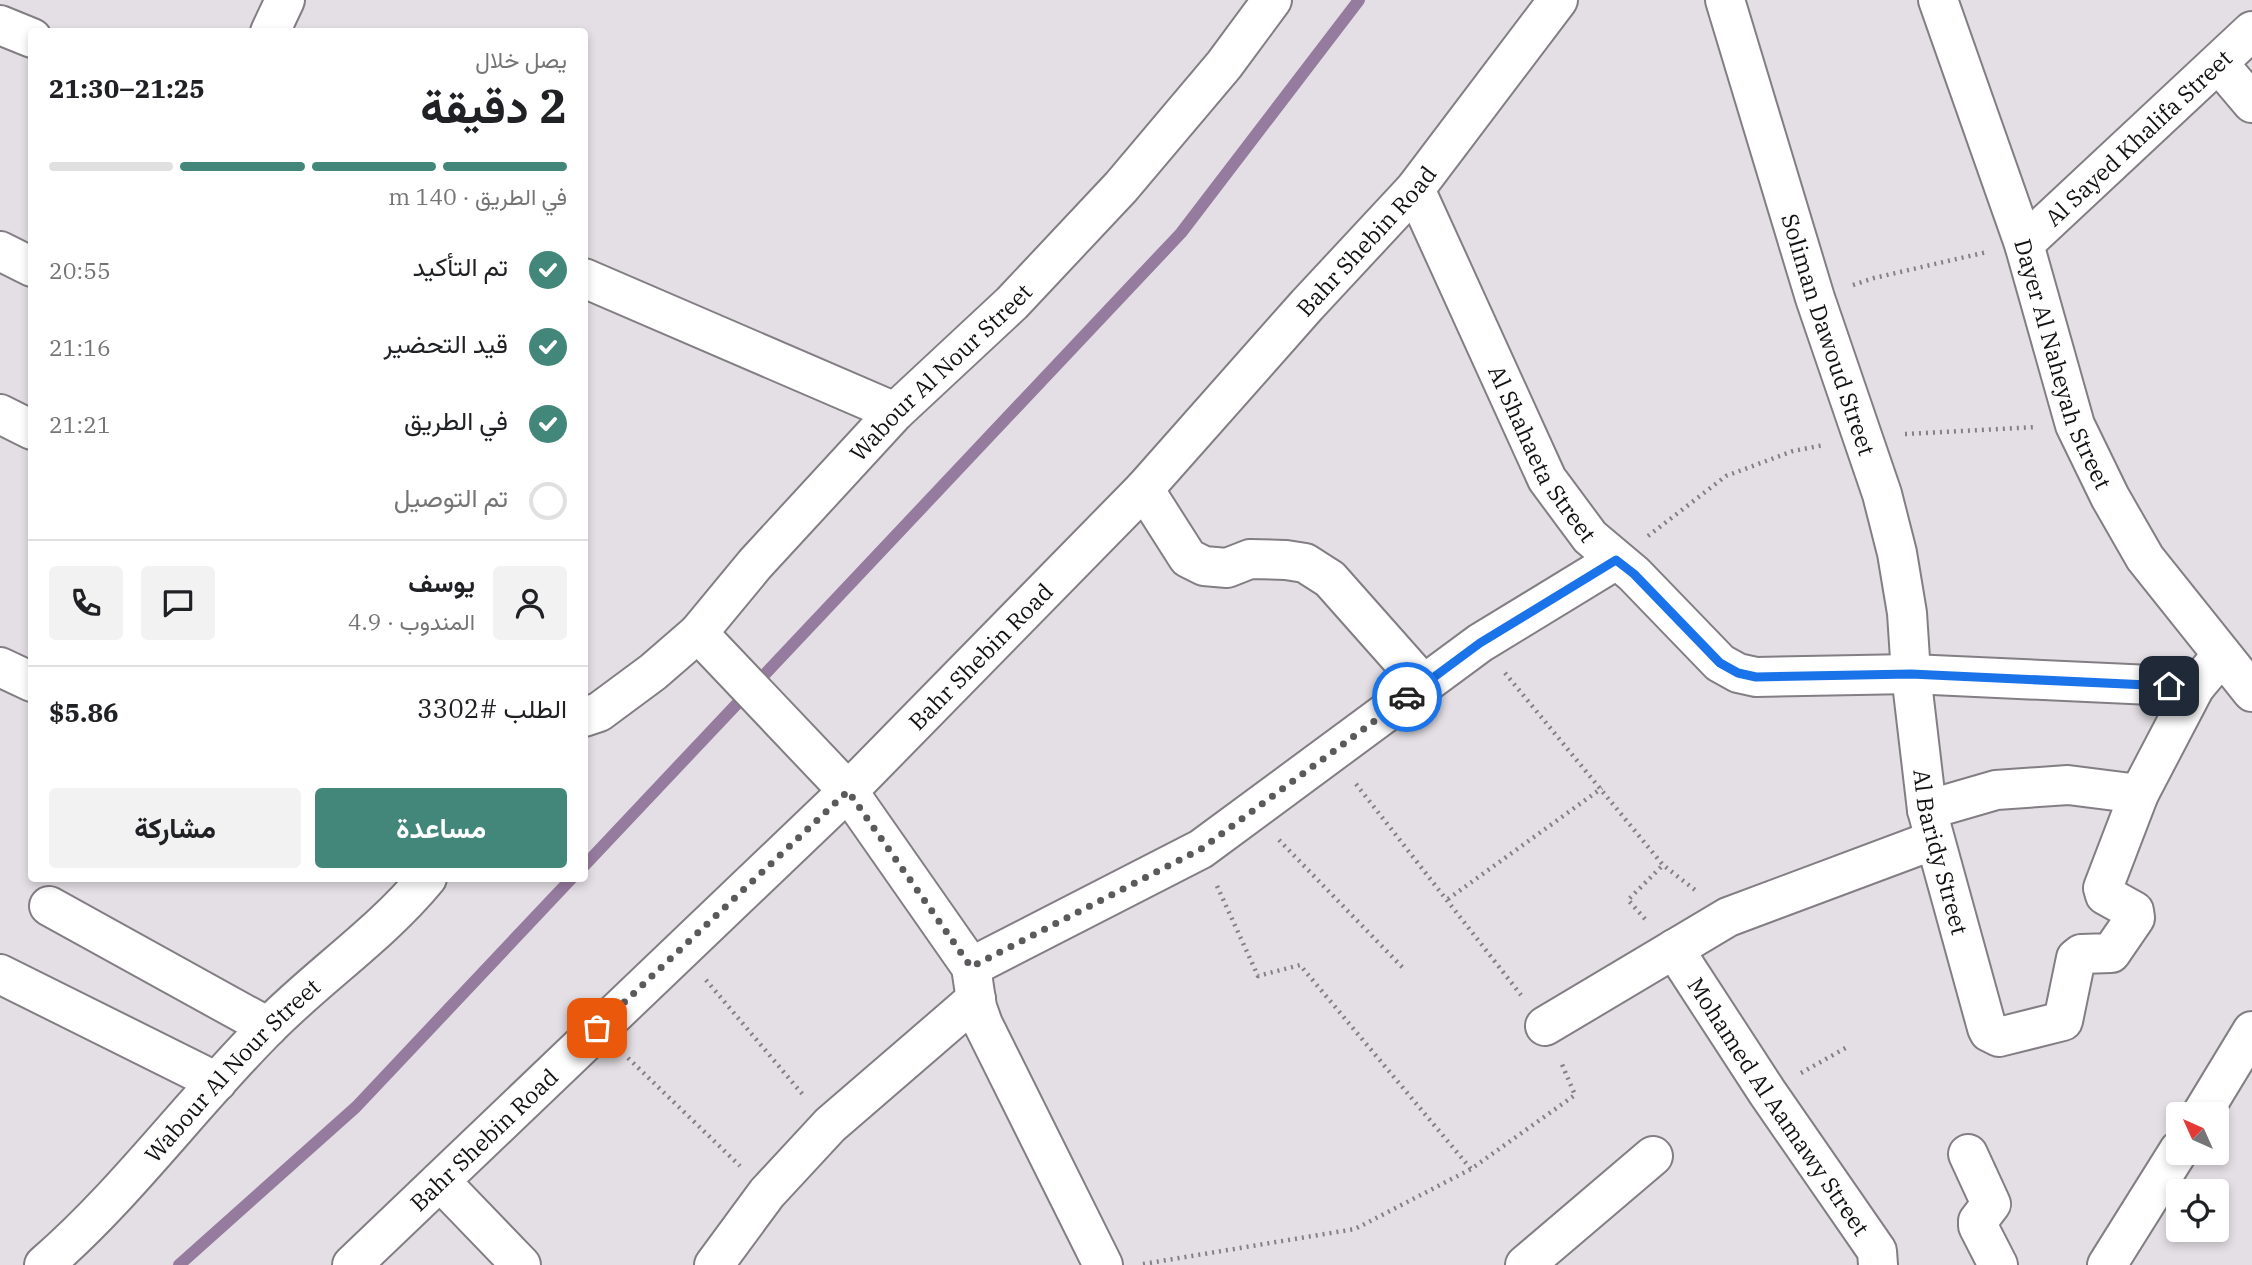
<!DOCTYPE html>
<html lang="ar">
<head>
<meta charset="utf-8">
<style>
	body { margin:0; font-family:"IBM Plex Serif",Vazirmatn,serif; background:#f2f2f2; color:#202124; direction:rtl; height:100vh; display:flex; flex-direction:column; font-size:26px; white-space:nowrap }
	* { box-sizing:border-box; margin:0 }
	p { font-size:23px; color:#757577 }
	.icon { flex:none; width:38px; height:38px; fill:none; stroke:currentColor; stroke-width:2; stroke-linecap:round; stroke-linejoin:round }
	.map { position:relative; flex:1; overflow:hidden; direction:ltr }
	.details { position:absolute; left:28px; top:28px; width:560px; height:854px; display:flex; flex-direction:column; background:#fff; border-radius:7px; box-shadow:0 4px 10px #0003; direction:rtl }
	.details>* { flex:none }
	.needle { width:46px; rotate:315deg }
	.fabs { position:absolute; left:2166px; top:1102px; display:grid; gap:14px }
	.fabs a { display:grid; place-items:center; width:63px; height:63px; border-radius:7px; background:#fff; box-shadow:0 4px 10px #0003; font-size:35px }
	.pin { position:absolute; display:grid; place-items:center; width:60px; height:60px; color:#fff; margin:-30px; border-radius:14px; box-shadow:0 4px 10px #0006 }
	.courier { position:absolute; display:grid; place-items:center; width:70px; height:70px; margin:-35px; border:5px solid #1a73e8; border-radius:50%; background:#fff; color:#222; box-shadow:0 2px 9px #0007 }
	.overview em { font-style:normal; font-weight:700 }
	.overview div { display:flex; flex-direction:column-reverse }
	.overview { display:flex; align-items:center; justify-content:space-between; height:119px; padding:0 21px }
	h1 { font-size:46px; font-weight:700; line-height:52px }
	.bar { display:grid; grid-template-columns:repeat(4,1fr); gap:10px 7px; align-content:center; height:84px; padding:0 21px }
	.bar i { height:9px; border-radius:5px; background:#e0e0e0 }
	.bar .active { background:#43877a }
	.bar p { grid-column:span 4 }
	.line { display:flex; align-items:center; gap:18px; padding:0 21px; border-top:2px solid #e0e0e0 }
	.line div { flex:1 }
	.round { display:grid; place-items:center; flex:none; width:74px; height:74px; border-radius:7px; background:#f2f2f2 }
	ol { padding:0 21px; list-style:none }
	li { display:flex; align-items:center; gap:21px; height:77px }
	li p { margin-inline-start:auto }
	li .icon { padding:7px; border-radius:50%; background:#43877a; color:#fff; stroke-width:4 }
	li:last-child { color:#757577 }
	li i { width:38px; height:38px; border:4px solid #e0e0e0; border-radius:50% }
	.button { display:flex; gap:14px; margin-top:auto; padding:14px 21px }
	.button a { flex:1; height:80px; border-radius:7px; background:#43877a; color:#fff; font-size:28px; font-weight:700; line-height:80px; text-align:center }
	.button a+a { background:#f2f2f2; color:#202124 }
	.map>svg:first-child { display:block }
	.lines { fill:none; stroke-linecap:round; stroke-linejoin:round }
	.stream { stroke:#957b9e; stroke-width:12 }
	.street-casing { stroke:#827e83; stroke-width:42 }
	.path { stroke:#848185; stroke-width:4.5; stroke-dasharray:2 5; stroke-linecap:butt }
	.street { stroke:#fff; stroke-width:38 }
	.done { stroke:#5c595c; stroke-width:7; stroke-dasharray:0 12.6 }
	.route { stroke:#1a73e8; stroke-width:9 }
	.labels { text-anchor:middle; dominant-baseline:central; stroke-width:7; stroke-linejoin:round; paint-order:stroke }
	.street-label { font-size:23px; fill:#131113; stroke:#fff }
</style>
</head>
<body>
<div class="map">
<svg width="2252" height="1265" viewBox="0 0 2252 1265">
	<rect width="100%" height="100%" fill="#e3dfe4"/>
	<g class="lines">
		<g class="stream">
			<path d="M584,866l597,-633 178,-233"/>
			<path d="M179,1265l177,-158 216,-229"/>
		</g>
		<defs>
			<g id="street">
				<path id="s1" d="M1725,0l90,298 67,196 15,59 10,60 4,61 16,136 60,218 2,4 10,5 64,-16 13,-63 5,-4 30,-1 24,-35 -1,-7 -29,-16 -2,-7 36,-94 56,-107 27,-32"/>
				<path id="s2" d="M1938,0l86,244 51,181 35,72 35,61 107,134"/>
				<path d="M0,25l32,13"/>
				<path d="M270,32l15,-32"/>
				<path d="M2219,64l33,39"/>
				<path id="s3" d="M1415,189l132,290 43,58 44,37 86,89 18,10 18,4 155,-3 284,13"/>
				<path id="s4" d="M2024,244l228,-213"/>
				<path d="M0,251l32,16"/>
				<path d="M584,278l311,134"/>
				<path d="M0,414l32,16"/>
				<path d="M1144,489l44,69 16,8 23,2 23,-9 36,1 19,3 25,16 94,106"/>
				<path d="M698,633l150,158 123,176 6,40 6,17 120,241"/>
				<path d="M0,667l32,15"/>
				<path id="s5" d="M584,717l15,-5 54,-40 45,-39 57,-69 140,-152 117,-109 109,-116 103,-122 48,-65"/>
				<path d="M1927,810l69,-20 72,-5 71,9"/>
				<path d="M49,906l219,121"/>
				<path id="s6" d="M1674,949l93,143 110,159 1,14"/>
				<path d="M971,967l230,-118 279,-206 136,-83"/>
				<path d="M0,974l217,108"/>
				<path d="M1545,1026l183,-109 206,-77"/>
				<path d="M2201,1115l51,-84"/>
				<path d="M1968,1154l23,50 -13,17v5l20,39"/>
				<path d="M440,1181l81,84"/>
				<path id="s7" d="M44,1265c82,-71 146,-160 223,-237 51,-52 113,-93 160,-150"/>
				<path id="s8" d="M352,1265l496,-474 296,-302 163,-184 108,-116 143,-189"/>
				<path d="M714,1265l53,-72 63,-68 146,-126"/>
				<path d="M1525,1265l128,-109"/>
				<path d="M2107,1265l72,-115"/>
			</g>
		</defs>
		<use href="#street" class="street-casing"/>
		<g class="path">
			<path d="M1853,285l21,-7 113,-26"/>
			<path d="M1905,434l131,-7"/>
			<path d="M1648,536l78,-60 67,-25 31,-6"/>
			<path d="M1505,673l158,192 32,25"/>
			<path d="M1356,784l165,211"/>
			<path d="M1279,840l125,129"/>
			<path d="M1217,886l41,90 42,-11 171,204"/>
			<path d="M1448,899l154,-111"/>
			<path d="M1645,919l-17,-19 35,-35"/>
			<path d="M706,980l98,116"/>
			<path d="M628,1058l112,108"/>
			<path d="M1801,1073l48,-27"/>
			<path d="M1143,1264l212,-35 116,-60 104,-74 -14,-33"/>
		</g>
		<use href="#street" class="street"/>
	</g>
	<g class="lines">
		<path class="done" d="M597,1028l251,-237 123,176 230,-118 206,-152"/>
		<path class="route" d="M1407,697l73,-54 136,-83 18,14 86,89 18,10 18,4 155,-3 258,12"/>
	</g>
	<g class="labels">
		<g class="street-label">
			<text stroke="none"><textPath href="#s4" startOffset="156">Al Sayed Khalifa Street</textPath></text>
			<text stroke="none"><textPath href="#s8" startOffset="1442">Bahr Shebin Road</textPath></text>
			<text stroke="none"><textPath href="#s1" startOffset="350">Soliman Dawoud Street</textPath></text>
			<text stroke="none"><textPath href="#s2" startOffset="385">Dayer Al Naheyah Street</textPath></text>
			<text stroke="none"><textPath href="#s5" startOffset="499">Wabour Al Nour Street</textPath></text>
			<text stroke="none"><textPath href="#s3" startOffset="294">Al Shahaeta Street</textPath></text>
			<text stroke="none"><textPath href="#s8" startOffset="875">Bahr Shebin Road</textPath></text>
			<text stroke="none"><textPath href="#s1" startOffset="882">Al Baridy Street</textPath></text>
			<text stroke="none"><textPath href="#s7" startOffset="271">Wabour Al Nour Street</textPath></text>
			<text stroke="none"><textPath href="#s6" startOffset="189">Mohamed Al Aamawy Street</textPath></text>
			<text stroke="none"><textPath href="#s8" startOffset="182">Bahr Shebin Road</textPath></text>
		</g>
	</g>
</svg>
<div class="fabs">
<a><svg class="needle" viewBox="-14 -14 28 28"><path d="M0-13l5 13h-10z" fill="#e53935"/><path d="M0 13l5-13h-10z" fill="#757577"/></svg></a>
<a><svg class="icon" aria-label="locate" viewBox="0 0 24 24"><circle cx="12" cy="12" r="6"/><path d="M12 2v4M12 18v4M2 12h4M18 12h4"/></svg></a>
</div>
<div class="pin" style="left:597px;top:1028px;background:#ea580c"><svg class="icon" aria-label="bag" viewBox="0 0 24 24"><path d="M5 8h14l-1 12H6zM9 8a3 3 0 0 1 6 0"/></svg></div>
<div class="pin" style="left:2169px;top:686px;background:#1f2937"><svg class="icon" aria-label="home" viewBox="0 0 24 24"><path d="M3 11l9-7 9 7M6 9v11h12V9"/></svg></div>
<div class="courier" style="left:1407px;top:697px"><svg class="icon" aria-label="car" viewBox="0 0 24 24"><path d="M5 17H2v-5l4-1 3-4h7l3 4 3 1v5h-3M9 17h6M6 11h13"/><circle cx="7" cy="17" r="2"/><circle cx="17" cy="17" r="2"/></svg></div>
<section class="details">
<div class="overview"><div><h1>2 دقيقة</h1><p>يصل خلال</p></div><em>21:25–21:30</em></div>
<div class="bar"><i class="active"></i><i class="active"></i><i class="active"></i><i></i><p>في الطريق · 140 m</p></div>
<ol>
<li><svg class="icon" aria-label="check" viewBox="0 0 24 24"><path d="M5 12l5 5 9-10"/></svg>تم التأكيد<p>20:55</p></li>
<li><svg class="icon" aria-label="check" viewBox="0 0 24 24"><path d="M5 12l5 5 9-10"/></svg>قيد التحضير<p>21:16</p></li>
<li><svg class="icon" aria-label="check" viewBox="0 0 24 24"><path d="M5 12l5 5 9-10"/></svg>في الطريق<p>21:21</p></li>
<li><i></i>تم التوصيل</li>
</ol>
<div class="line" style="height:126px"><a class="round"><svg class="icon" aria-label="person" viewBox="0 0 24 24"><circle cx="12" cy="8" r="4"/><path d="M4 21q1-7 8-7t8 7"/></svg></a><div><b>يوسف</b><p>المندوب · 4.9</p></div><a class="round"><svg class="icon" aria-label="chat" viewBox="0 0 24 24"><path d="M4 5h16v11H9l-5 4z"/></svg></a><a class="round"><svg class="icon" aria-label="phone" viewBox="0 0 24 24"><path d="M5 4h4l2 5-3 2q2 4 5 5l2-3 5 2v4C11 20 4 13 5 4z"/></svg></a></div>
<div class="line" style="height:91px"><div>الطلب #3302</div><b>$5.86</b></div>
<div class="button"><a>مساعدة</a><a>مشاركة</a></div>
</section>
</div>
</body>
</html>
